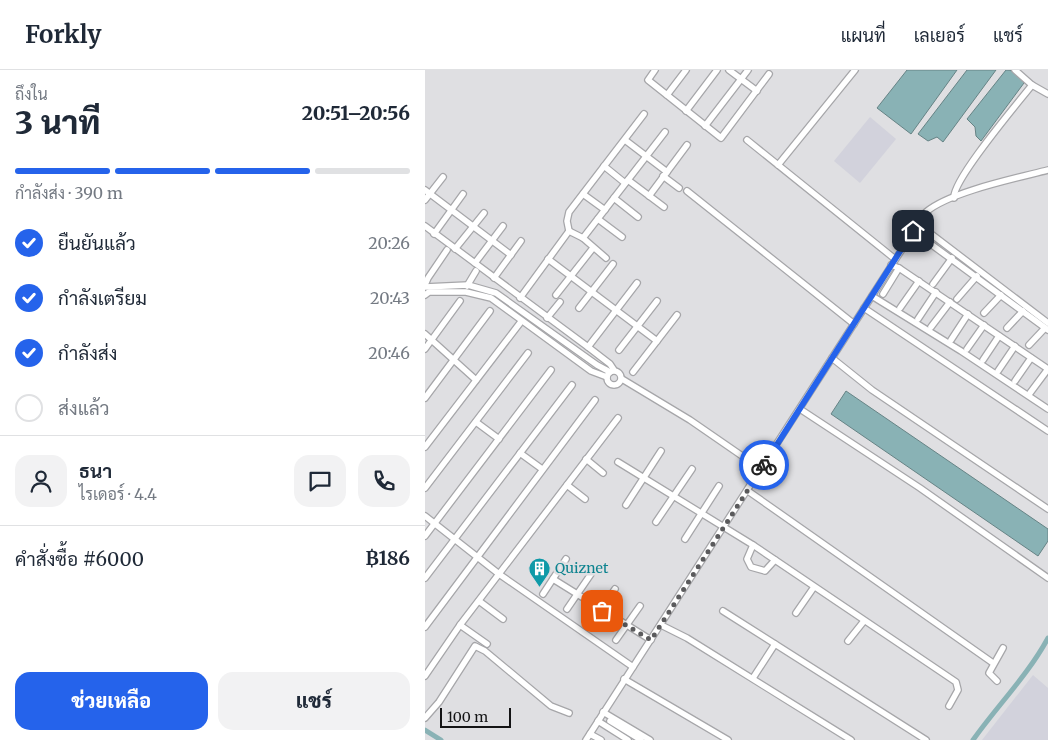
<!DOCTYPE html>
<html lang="th">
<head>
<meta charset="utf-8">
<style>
	body { margin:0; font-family:Merriweather,Sarabun,serif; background:#f2f2f3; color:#1f2937; height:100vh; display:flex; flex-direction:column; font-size:19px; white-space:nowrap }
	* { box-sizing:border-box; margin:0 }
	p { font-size:16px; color:#747a83 }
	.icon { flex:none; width:28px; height:28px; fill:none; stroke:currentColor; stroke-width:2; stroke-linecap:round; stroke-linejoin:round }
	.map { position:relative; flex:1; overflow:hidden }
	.drawer { display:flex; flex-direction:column; background:#fff; width:425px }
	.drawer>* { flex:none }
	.scale { position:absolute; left:15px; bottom:12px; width:71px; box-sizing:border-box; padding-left:5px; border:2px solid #141415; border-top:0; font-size:14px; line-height:18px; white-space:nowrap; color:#141415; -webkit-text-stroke:4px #dfdfe2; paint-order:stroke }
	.pin { position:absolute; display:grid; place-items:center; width:42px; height:42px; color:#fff; margin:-21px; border-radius:10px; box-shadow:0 2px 8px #0006 }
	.courier { position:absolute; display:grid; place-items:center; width:50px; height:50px; margin:-25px; border:4px solid #2563eb; border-radius:50%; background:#fff; color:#222; box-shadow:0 1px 6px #0007 }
	.head em { font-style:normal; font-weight:800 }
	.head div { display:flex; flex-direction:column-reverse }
	.head { display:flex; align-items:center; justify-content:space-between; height:85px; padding:0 15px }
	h1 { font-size:32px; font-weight:800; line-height:38px }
	.bar { display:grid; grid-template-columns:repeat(4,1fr); gap:8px 5px; align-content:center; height:60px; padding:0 15px }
	.bar i { height:6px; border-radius:4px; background:#e0e1e3 }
	.bar .selected { background:#2563eb }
	.bar p { grid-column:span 4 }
	.line { display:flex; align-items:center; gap:12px; padding:0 15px; border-top:1px solid #e0e1e3 }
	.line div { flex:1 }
	.round { display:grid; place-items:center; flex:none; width:52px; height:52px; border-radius:15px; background:#f2f2f3 }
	ol { padding:0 15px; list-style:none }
	li { display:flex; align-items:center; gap:15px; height:55px }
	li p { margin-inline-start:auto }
	li .icon { padding:5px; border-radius:50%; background:#2563eb; color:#fff; stroke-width:4 }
	li:last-child { color:#747a83 }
	li i { width:28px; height:28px; border:2px solid #e0e1e3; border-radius:50% }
	.button { display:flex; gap:10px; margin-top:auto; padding:10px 15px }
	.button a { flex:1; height:58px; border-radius:15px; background:#2563eb; color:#fff; font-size:20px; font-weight:800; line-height:58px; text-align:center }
	.button a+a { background:#f2f2f3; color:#1f2937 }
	header { display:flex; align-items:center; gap:30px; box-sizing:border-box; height:70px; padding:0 25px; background:#fff; border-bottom:1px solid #e0e1e3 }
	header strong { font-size:24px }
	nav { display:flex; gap:28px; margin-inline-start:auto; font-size:18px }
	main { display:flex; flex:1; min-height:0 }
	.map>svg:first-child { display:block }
	.built { fill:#d2d2dc }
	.water { fill:#89b2b5; stroke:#668385 }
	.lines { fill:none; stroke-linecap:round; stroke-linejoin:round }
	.canal { stroke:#89b2b5; stroke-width:5 }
	.minor-casing { stroke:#a6a6a9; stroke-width:8 }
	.minor { stroke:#fff; stroke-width:5.5 }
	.done { stroke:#5b5b5d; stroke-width:5; stroke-dasharray:0 9 }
	.route { stroke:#2563eb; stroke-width:6 }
	.labels { text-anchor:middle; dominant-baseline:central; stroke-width:5; stroke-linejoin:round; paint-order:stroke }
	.culture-label { font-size:14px; fill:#0d838f; stroke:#dfdfe2; text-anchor:start }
</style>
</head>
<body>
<header>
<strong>Forkly</strong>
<nav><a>แผนที่</a><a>เลเยอร์</a><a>แชร์</a></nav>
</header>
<main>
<section class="drawer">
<div class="head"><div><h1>3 นาที</h1><p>ถึงใน</p></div><em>20:51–20:56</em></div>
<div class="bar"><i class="selected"></i><i class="selected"></i><i class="selected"></i><i></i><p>กำลังส่ง · 390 m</p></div>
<ol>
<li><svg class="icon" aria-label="check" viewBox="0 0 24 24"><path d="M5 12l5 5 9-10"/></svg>ยืนยันแล้ว<p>20:26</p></li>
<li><svg class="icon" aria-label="check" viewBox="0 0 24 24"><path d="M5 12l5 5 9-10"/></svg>กำลังเตรียม<p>20:43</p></li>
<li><svg class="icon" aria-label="check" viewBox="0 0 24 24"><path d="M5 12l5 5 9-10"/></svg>กำลังส่ง<p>20:46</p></li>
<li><i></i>ส่งแล้ว</li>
</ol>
<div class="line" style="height:90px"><a class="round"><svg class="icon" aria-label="person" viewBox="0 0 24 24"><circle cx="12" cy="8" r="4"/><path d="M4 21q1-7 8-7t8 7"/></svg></a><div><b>ธนา</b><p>ไรเดอร์ · 4.4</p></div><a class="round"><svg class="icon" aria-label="chat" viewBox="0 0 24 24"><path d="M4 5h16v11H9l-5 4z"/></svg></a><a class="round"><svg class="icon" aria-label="phone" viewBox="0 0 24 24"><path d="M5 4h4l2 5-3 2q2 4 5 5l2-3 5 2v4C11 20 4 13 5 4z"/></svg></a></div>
<div class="line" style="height:65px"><div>คำสั่งซื้อ #6000</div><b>฿186</b></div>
<div class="button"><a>ช่วยเหลือ</a><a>แชร์</a></div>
</section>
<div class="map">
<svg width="623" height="670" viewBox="0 0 623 670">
	<rect width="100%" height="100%" fill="#dfdfe2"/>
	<g class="built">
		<path d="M445,47l26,22 -36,44 -26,-22z"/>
		<path d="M608,605l15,13v52h-66z"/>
	</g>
	<g class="water">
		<path d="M482,0h50l-46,64 -34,-26z"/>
		<path d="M542,0h29l-53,72 -6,-5 -9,4 -10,-7z"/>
		<path d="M581,0c9,0 12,5 18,13l-43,58 -5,-5 -1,-9 -8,-8z"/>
		<path d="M421,321l202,138v12l-10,15 -207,-142z"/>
	</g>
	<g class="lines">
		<g class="canal">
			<path d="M0,660l16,10"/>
			<path d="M548,670c24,-34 55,-65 75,-102"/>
		</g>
		<defs>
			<g id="minor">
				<path d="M230,0l-7,10 73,58 48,-64"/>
				<path d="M304,0l28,21"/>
				<path d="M590,0l17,15 16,9"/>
				<path d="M242,25l19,-25"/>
				<path d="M261,41l31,-41"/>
				<path d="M280,56l43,-56"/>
				<path d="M200,70l42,32"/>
				<path d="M322,70l148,119"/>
				<path d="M353,95l77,-95"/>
				<path d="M179,96l21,17"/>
				<path d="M238,106l16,12"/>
				<path d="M203,110l36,27"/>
				<path d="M0,120l86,65"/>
				<path d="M262,121l167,133"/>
				<path d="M158,124l22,16"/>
				<path d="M224,126l38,-51"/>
				<path d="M189,128l24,19"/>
				<path d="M529,128c-2,-18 64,-95 78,-113"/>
				<path d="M0,130l18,-23"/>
				<path d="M173,149l24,18"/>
				<path d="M493,154l130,99"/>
				<path d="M0,156l163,121 22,17 4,6"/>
				<path d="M144,161l-2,-10 2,-9 75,-98"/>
				<path d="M488,161l135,99"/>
				<path d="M9,164l29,-40"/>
				<path d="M158,168l82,-106"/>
				<path d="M30,179l29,-36"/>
				<path d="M123,189l109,82"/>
				<path d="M50,193l28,-37"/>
				<path d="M466,195l8,3 149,101"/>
				<path d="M69,208l27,-37"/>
				<path d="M508,214l19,-26"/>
				<path d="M0,215l3,-7 19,-28"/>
				<path d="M42,216l9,-15"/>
				<path d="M0,217l43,-2 28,8 101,72 13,7"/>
				<path d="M458,224l16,-26"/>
				<path d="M0,225l4,-3h37l25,6 100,73 16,6"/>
				<path d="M131,225l37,-47"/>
				<path d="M447,226l89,55 87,58"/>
				<path d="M95,228l49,-67 14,7 23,20"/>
				<path d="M532,229l20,-23"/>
				<path d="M154,238l34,-44"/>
				<path d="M439,238l184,123"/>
				<path d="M475,238l19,-27"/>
				<path d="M559,243l17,-18"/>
				<path d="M122,248l13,-16"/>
				<path d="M493,249l18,-27"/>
				<path d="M506,257l19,-25"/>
				<path d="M582,258l16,-17"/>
				<path d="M0,264l51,46"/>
				<path d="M526,270l17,-26"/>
				<path d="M604,275l16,-17"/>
				<path d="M163,277l49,-64"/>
				<path d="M0,279l35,-48"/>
				<path d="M542,279l17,-24"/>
				<path d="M194,280l38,-49"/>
				<path d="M407,288l40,32 176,119"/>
				<path d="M558,290l16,-24"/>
				<circle cx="189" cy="308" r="7"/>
				<path d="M573,301l17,-25"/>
				<path d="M208,302l44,-57"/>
				<path d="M197,309l68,41 71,49"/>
				<path d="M590,311l16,-23"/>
				<path d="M605,323l18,-24"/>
				<path d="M0,328l65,-87"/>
				<path d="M375,339l120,79 128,90"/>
				<path d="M51,352l23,17"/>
				<path d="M0,377l95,-124"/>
				<path d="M95,383l22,16"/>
				<path d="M161,389l17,14"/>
				<path d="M193,392l135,83 203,137 2,8 -9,16"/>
				<path d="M142,415l18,14"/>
				<path d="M0,418l103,-135"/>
				<path d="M323,421l245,172"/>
				<path d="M201,435l35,-54"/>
				<path d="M0,446l74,58 134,93"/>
				<path d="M231,452l36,-53"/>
				<path d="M0,466l126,-166"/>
				<path d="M260,469l34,-53"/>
				<path d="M328,475l-6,14 4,8 14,4 10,-11"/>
				<path d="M0,508l147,-193"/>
				<path d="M128,509l98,61"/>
				<path d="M118,524l23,-35"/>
				<path d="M54,531l24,18"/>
				<path d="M142,539l24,-35"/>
				<path d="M298,541l203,129"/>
				<path d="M371,543l18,-26"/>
				<path d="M35,555l27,19"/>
				<path d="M166,555l24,-36"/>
				<path d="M236,555l26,13 164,102"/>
				<path d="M0,557l170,-227"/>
				<path d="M191,570l24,-34"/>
				<path d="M423,571l16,-20"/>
				<path d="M0,606l35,-51 158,-207"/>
				<path d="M328,608l22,-34"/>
				<path d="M199,609l104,61"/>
				<path d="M572,611l-8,-8 14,-25"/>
				<path d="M178,642l47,28"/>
				<path d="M0,648l14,-16 36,-56 10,5 66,55 18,7"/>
				<path d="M173,651l30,19"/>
				<path d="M185,651l31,19"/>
				<path d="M165,664l11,6"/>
				<path d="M161,670l340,-528c23,-20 91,-34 122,-42"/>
			</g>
		</defs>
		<use href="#minor" class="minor-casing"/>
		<use href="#minor" class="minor"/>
	</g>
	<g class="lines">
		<path class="done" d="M177,541l49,29 113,-175"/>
		<path class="route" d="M339,395l149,-234"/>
	</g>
	<defs>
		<symbol id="building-pin" viewBox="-11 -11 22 30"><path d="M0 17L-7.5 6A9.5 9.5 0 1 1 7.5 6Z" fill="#0f9aa8" stroke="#dfdfe2"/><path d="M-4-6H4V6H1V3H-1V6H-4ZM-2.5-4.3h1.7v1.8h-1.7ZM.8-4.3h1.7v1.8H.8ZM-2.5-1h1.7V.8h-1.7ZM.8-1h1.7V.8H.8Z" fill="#fff"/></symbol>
	</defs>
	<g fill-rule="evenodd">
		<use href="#building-pin" x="102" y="486" width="25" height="34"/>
	</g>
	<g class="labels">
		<g class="culture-label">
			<text x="130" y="498">Quiznet</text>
		</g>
	</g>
</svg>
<div class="scale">100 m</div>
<div class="pin" style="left:177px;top:541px;background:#ea580c"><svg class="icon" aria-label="bag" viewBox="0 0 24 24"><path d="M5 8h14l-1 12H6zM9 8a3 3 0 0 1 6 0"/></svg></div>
<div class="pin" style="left:488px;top:161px;background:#1f2937"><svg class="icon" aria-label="home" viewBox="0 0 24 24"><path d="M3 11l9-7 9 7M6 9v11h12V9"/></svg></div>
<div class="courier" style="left:339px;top:395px"><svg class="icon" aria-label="bike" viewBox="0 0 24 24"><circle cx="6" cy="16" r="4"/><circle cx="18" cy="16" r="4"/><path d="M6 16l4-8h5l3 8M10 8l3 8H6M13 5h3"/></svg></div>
</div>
</main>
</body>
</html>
